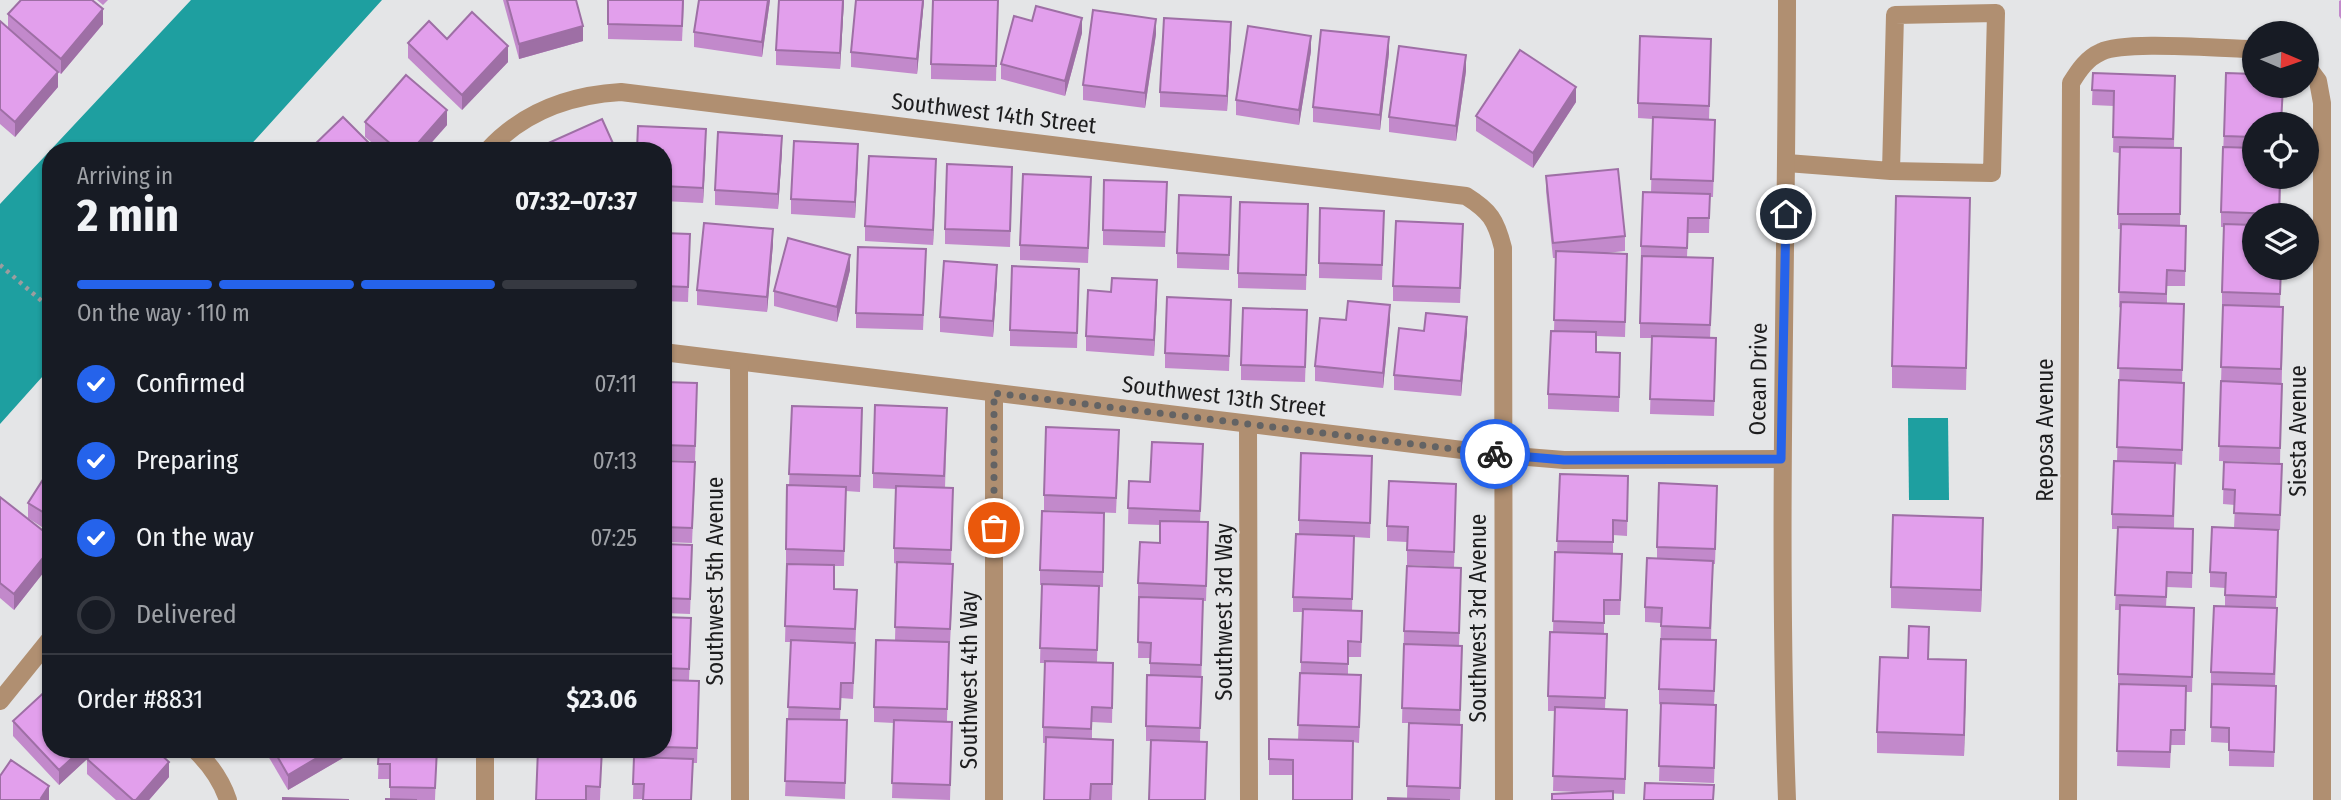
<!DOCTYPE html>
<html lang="en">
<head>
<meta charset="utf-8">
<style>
	body { margin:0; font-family:"Fira Sans Condensed",sans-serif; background:#20242c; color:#f1f3f6; height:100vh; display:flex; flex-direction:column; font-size:26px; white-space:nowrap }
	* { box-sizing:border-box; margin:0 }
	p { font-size:23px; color:#9ea1a6 }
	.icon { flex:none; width:38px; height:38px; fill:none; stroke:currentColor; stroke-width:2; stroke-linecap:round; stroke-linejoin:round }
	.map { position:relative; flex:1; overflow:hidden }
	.drawer { position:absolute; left:42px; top:142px; width:630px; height:616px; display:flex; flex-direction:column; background:#171b24; border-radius:28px; box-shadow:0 2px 5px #0004 }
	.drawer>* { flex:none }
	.needle { width:46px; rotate:92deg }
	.buttons { position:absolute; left:2242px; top:21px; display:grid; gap:14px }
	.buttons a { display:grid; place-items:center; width:77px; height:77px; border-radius:50%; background:#171b24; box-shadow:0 2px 5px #0004; font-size:35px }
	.pin { position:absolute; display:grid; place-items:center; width:60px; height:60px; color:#fff; margin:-30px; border:4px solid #fff; border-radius:50%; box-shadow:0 2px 7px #0007 }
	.courier { position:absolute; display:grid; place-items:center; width:70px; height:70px; margin:-35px; border:5px solid #2563eb; border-radius:50%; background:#fff; color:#222; box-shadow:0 2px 9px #0007 }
	.head em { font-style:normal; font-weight:700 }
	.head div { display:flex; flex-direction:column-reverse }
	.head { display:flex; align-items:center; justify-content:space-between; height:119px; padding:0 35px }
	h1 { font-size:46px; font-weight:700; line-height:52px }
	.bar { display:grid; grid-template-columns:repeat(4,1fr); gap:10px 7px; align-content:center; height:84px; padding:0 35px }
	.bar i { height:9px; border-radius:5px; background:#363941 }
	.bar .on { background:#2563eb }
	.bar p { grid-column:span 4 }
	.line { display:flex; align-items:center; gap:18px; padding:0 35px; border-top:2px solid #363941 }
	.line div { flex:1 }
	ol { padding:0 35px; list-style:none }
	li { display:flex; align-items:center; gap:21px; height:77px }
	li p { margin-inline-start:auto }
	li .icon { padding:7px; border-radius:50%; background:#2563eb; color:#fff; stroke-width:4 }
	li:last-child { color:#9ea1a6 }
	li i { width:38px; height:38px; border:4px solid #363941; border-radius:50% }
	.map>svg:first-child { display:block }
	.water { fill:#1e9fa0 }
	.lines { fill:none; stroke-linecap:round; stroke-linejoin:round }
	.path { stroke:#9c9d9f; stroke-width:4.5; stroke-dasharray:3.5 5; stroke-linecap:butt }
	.service { stroke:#b08f71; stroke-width:18 }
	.minor { stroke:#b08f71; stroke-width:18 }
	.wall { fill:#c289cb }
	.shaded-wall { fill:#9e6fa5 }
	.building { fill:#e29fec; stroke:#9e6fa5; stroke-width:2 }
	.done { stroke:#636364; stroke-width:7; stroke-dasharray:0 12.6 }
	.route { stroke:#2563eb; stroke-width:9 }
	.labels { text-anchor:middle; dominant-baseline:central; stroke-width:5; stroke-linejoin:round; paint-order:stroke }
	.street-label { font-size:23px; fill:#1d1d1e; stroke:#e4e5e7 }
</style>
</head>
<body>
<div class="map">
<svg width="2341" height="800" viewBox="0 0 2341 800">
	<rect width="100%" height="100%" fill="#e4e5e7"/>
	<g class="water">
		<path d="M191,0h191l-136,150h-195v217l-51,57v-220z"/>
		<path d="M1908,418h40l1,82h-40z"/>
	</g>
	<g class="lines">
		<path class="path" d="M0,265l51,44"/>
		<path class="service" d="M1787,163l104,8 101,2 4,-160 -101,2 -4,156"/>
		<g class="minor">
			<path d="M1787,0c0,267 -10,533 0,800"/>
			<path d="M2306,65l12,16 4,22v697"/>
			<path d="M488,150c35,-38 82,-55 133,-58l845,104c24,15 30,24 37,52l1,552"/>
			<path d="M663,352l840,103 61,5 217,-1"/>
			<path d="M739,362l1,438"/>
			<path d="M994,393v407"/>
			<path d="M1248,424l1,376"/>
			<path d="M0,701l51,-63"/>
			<path d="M194,749c16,15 27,30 34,51"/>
			<path d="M485,749v51"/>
			<path d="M2068,800l3,-717c8,-13 16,-25 30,-31 24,-12 121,-3 153,-3"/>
		</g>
	</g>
	<g class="wall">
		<path d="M97,0h11l-5,5z"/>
		<path d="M503,0h73l7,41 -64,18z"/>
		<path d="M608,0h76l-2,41 -74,-2z"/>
		<path d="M699,0h71l-8,57 -68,-10v-15z"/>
		<path d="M844,0l-4,69 -64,-4v-15z"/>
		<path d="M924,0l-7,74 -66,-7v-15z"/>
		<path d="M998,0l-2,81 -65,-2v-15z"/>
		<path d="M2341,0v19l-2,-3v-15z"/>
		<path d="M8,14l95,10 -42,50 -21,-18 18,31 -43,50 -15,-13v-103l8,8z"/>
		<path d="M1082,33l-17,63 -64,-17v-15z"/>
		<path d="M1156,34l-11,74 -62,-8v-15z"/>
		<path d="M1231,37l-4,74 -67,-4v-15z"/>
		<path d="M447,39l61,23 -46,48 -54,-52v-15z"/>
		<path d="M1311,51l-12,74 -63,-10v-15z"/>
		<path d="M1389,53l-9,77 -67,-8v-15z"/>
		<path d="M1711,54l-2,65 6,16 -2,62h-3l-1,36h-21l-1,24 26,16 -3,65 6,15 -2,63 -64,-2 2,-76h-12v-15l1,-77 10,-54 2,-73 -15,-1v-15z"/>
		<path d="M1466,71l-10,70 -67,-9v-15z"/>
		<path d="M2093,73l82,18 -1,57h7l-1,78 6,15 -1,45h-18v18l17,15 -2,63 2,16 -2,67 -7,-1 -1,65 19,16 -1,43 -25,-1 -1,20 28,16 -2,69h-6l-1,53h-14l-1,23 -53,-2 2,-76 -1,-1v-15l2,-64h-5l3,-81h-6v-15l5,-53 4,-153 -2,-1 2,-78h-3l1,-76 -6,-1 1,-46 -22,-1z"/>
		<path d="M2226,73l28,51v53h27l-1,38h-26v53h27l-1,39 3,15 -3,141 -61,-2 4,-154h-1v-15l2,-65h-3v-15z"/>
		<path d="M1576,102l-43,66 -57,-37v-15z"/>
		<path d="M365,122l82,3 -22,25h-44l-16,-13z"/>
		<path d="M706,144l-3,59 -40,-2v-51z"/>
		<path d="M782,151l-4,58 -63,-4v-15z"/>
		<path d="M858,159l-3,59 -64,-4v-15z"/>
		<path d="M936,174l-3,71 -68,-4v-15z"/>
		<path d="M1546,176l79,60v15l-19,2 21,16 -2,68 -29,-1v16l24,16 -1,44 -71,-3v-15l6,-63 2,-73h-3l-7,-67z"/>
		<path d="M1012,182l-2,65 -65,-3v-15z"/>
		<path d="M1091,192l-3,71 -68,-3v-15z"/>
		<path d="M1167,197l-2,50 -62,-2v-15z"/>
		<path d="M1231,212l-2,58 -52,-2v-15z"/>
		<path d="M1308,219l-2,71 -68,-2v-15z"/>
		<path d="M1970,220l-4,170 -74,-2v-22z"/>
		<path d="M1384,226l-2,54 -63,-2v-15z"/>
		<path d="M663,233l27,16 -2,53 -25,-1z"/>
		<path d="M1463,239l-3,64 -67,-2v-15z"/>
		<path d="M773,244l-6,68 -70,-7v-15z"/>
		<path d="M926,264l-3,66 -67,-2v-15z"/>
		<path d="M850,270l-13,52 -63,-16v-15z"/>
		<path d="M997,280l-4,57 -53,-5v-15z"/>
		<path d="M1079,284l-2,64 -67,-2v-16z"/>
		<path d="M1157,296l-3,60 -68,-5v-15z"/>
		<path d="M1231,315l-2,56 -64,-3v-15z"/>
		<path d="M1346,320h44l-7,68 -68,-7v-15z"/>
		<path d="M1307,325l-2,57 -64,-2v-15z"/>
		<path d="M1467,332l-6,64 -67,-6v-15z"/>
		<path d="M663,382l34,16 -2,63 -32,-1z"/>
		<path d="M792,406l70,18 -2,68 -14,-1 -2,75h-10v23l23,16 -4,94 -12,-1 -1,22h7l-2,79 -60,-3 6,-154h-6l2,-78h-1v-15l3,-63z"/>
		<path d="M947,423l-2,65 8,16 -2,60 2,15 -3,65h-1l-2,77 5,16 -2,63 -58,-2 2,-75 -20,-1v-15l21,-67 2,-76 -3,-1v-15l2,-59 -23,-1v-15z"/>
		<path d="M1119,445l-3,68 -72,-3v-15z"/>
		<path d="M1203,459l-3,63 8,15 -2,64h-3l-3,141 7,15 -56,-16h-5v-15l4,-51v-17h-12l1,-60h-1v-15l22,-40v-18l-32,-1 1,-43 21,1z"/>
		<path d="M663,461l32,16 -3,66 -29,-1z"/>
		<path d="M2224,462l58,17 -2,51h-2l-2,78 1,15 -2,63 1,15 -2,66 -45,-1v-23l-18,-1 1,-55h-1v-15l14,-66v-18l-15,-1v-15l24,-44 1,-23 -12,-1z"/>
		<path d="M51,467v66l-23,-15v-15z"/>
		<path d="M1372,471l-2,67 -16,-1 -2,74 10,15 -1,31h-13v18l13,15 -2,53 -6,-1 -60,33h-24v-36l29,1 5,-128h-10v-15l6,-63v-14z"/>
		<path d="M1560,474l68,17 -1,45 -14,-1v19l9,15 -2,46h-16v19l3,15 -2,60 22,16 -2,69 -72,-3 2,-80h-7v-15l5,-64 2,-80h2z"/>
		<path d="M0,497l51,40v26l-37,47 -14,-12z"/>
		<path d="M1456,499l-2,68 -47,-2v-23l-20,-1v-15z"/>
		<path d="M1717,501l-2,63h-2l-2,76 5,16 -2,49 2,15 -2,63 -55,-2 2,-76 -2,-1v-15l2,-66 -16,-1v-15l12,-48v-12z"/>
		<path d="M1104,513l-1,74h-4l-2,75 16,16 -1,45 -20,-1v17l21,16 -1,45h-68l2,-57h-3v-16l2,-64h-5l2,-78h-2v-15z"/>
		<path d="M1983,540l-2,72 -90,-4v-21z"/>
		<path d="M663,544l29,16 -2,54 -27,-1z"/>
		<path d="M1461,583l-2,63 3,16 -2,62 2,16 -2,60h-72l19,-2 2,-75h-7l2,-92z"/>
		<path d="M663,617l28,16 -2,47 10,16 -2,67h-4l-50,36h-10l1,-42h5v-8h24z"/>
		<path d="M1908,658l20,1 38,23 -2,74 -87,-3v-21z"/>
		<path d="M51,686v63h104l14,13v15l-20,23h-33l-29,-26v-15l1,-1 -29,27 -46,-49v-15z"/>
		<path d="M264,749h84v6l-60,35z"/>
		<path d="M379,749h58l-2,51h-49l4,-1v-20h-12z"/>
		<path d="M602,749l-2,51h-64z"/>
	</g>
	<g class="shaded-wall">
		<path d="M768,0h2l-8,57v-15z"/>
		<path d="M843,0h1l-4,69v-16z"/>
		<path d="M923,0h1l-7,74v-15z"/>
		<path d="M103,9v15l-42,50v-15z"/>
		<path d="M1082,18v15l-17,63v-15z"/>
		<path d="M1156,19v15l-11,74v-15z"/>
		<path d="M1231,22v15l-4,74v-15z"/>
		<path d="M583,26v15l-64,18v-15z"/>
		<path d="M1311,36v15l-12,74v-15z"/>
		<path d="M1389,37v16l-9,77v-15z"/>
		<path d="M508,46v16l-46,48v-15z"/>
		<path d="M1466,55v16l-10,70v-15z"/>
		<path d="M58,72v15l-43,50v-15z"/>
		<path d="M1576,87v15l-43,66v-15z"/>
		<path d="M447,110v15l-22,25h-13z"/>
		<path d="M706,129v15l-3,59v-15z"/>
		<path d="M782,136v15l-4,58v-15z"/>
		<path d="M858,144v15l-3,59v-16z"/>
		<path d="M936,159v15l-3,71v-15z"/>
		<path d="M773,229v15l-6,68v-15z"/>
		<path d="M850,255v15l-13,52v-15z"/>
		<path d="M997,265v15l-4,57v-16z"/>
		<path d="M1157,280v16l-3,60v-16z"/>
		<path d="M1390,305v15l-7,68v-15z"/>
		<path d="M1467,317v15l-6,64v-15z"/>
		<path d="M1983,518v22l-2,72v-22z"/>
		<path d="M51,548v15l-37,47v-16z"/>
		<path d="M1966,660v22l-2,74v-21z"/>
		<path d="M82,749h16l-39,36v-15z"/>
		<path d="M332,749h16v6l-60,35v-15z"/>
		<path d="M169,762v15l-20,23h-13z"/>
		<path d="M49,786v14h-8v-2z"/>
	</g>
	<g class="building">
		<path d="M21,0h71l11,9 -42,50 -53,-45z"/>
		<path d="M507,0h69l7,26 -64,18z"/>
		<path d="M608,0h75l-1,26 -74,-2z"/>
		<path d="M699,0h69l-6,42 -68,-10z"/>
		<path d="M779,0h64l-3,53 -64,-3z"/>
		<path d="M856,0h67l-6,59 -66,-7z"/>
		<path d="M933,0h65l-2,66 -65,-2z"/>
		<path d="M1036,6l46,12 -17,63 -64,-17 13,-48 18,5z"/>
		<path d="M1093,10l63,9 -11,74 -62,-8z"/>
		<path d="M472,12l36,34 -46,49 -54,-52 21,-22 18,18z"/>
		<path d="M1164,18l67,4 -4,74 -67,-4z"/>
		<path d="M0,21l58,51 -43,50 -15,-13z"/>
		<path d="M1248,26l63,10 -12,74 -63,-10z"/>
		<path d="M1321,30l68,7 -9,78 -67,-8z"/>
		<path d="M1640,36l71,3 -2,67 -71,-3z"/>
		<path d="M1399,46l67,9 -10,71 -67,-9z"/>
		<path d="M1520,50l56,37 -43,66 -57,-37z"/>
		<path d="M2093,73l82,3 -2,63 -60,-2 1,-46 -22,-1z"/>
		<path d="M2226,73l28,1v12h29l-2,38h-27v13l-30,-1z"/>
		<path d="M406,75l41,35 -35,40h-14l-33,-28z"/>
		<path d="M343,117l33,33h-67z"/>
		<path d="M1653,117l62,3 -2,61 -62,-2z"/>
		<path d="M602,119l14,31h-69l-3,-5z"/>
		<path d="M638,126l68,3 -3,59 -40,-2v-36h-26z"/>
		<path d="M718,132l64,4 -4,58 -63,-4z"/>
		<path d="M794,141l64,3 -3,58 -64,-3z"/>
		<path d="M2120,147l61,1 -1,66h-62z"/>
		<path d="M2223,147l31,1v29h26l-1,37 -58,-2z"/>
		<path d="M869,156l67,3 -3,71 -68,-4z"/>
		<path d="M947,164l65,3 -2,64 -65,-2z"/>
		<path d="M1618,169l7,67 -72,7 -7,-67z"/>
		<path d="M1023,174l68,3 -3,71 -68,-3z"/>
		<path d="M1104,180l63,2 -2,50 -62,-2z"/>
		<path d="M1643,192l67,2 -1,24h-21l-1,30 -46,-2z"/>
		<path d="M1179,195l52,2 -2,58 -52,-2z"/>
		<path d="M1896,196l74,2 -4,170 -74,-2z"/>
		<path d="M1240,202l68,2 -2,71 -68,-2z"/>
		<path d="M1320,208l64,3 -2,54 -63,-2z"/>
		<path d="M1396,221l67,3 -3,64 -67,-2z"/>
		<path d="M704,223l69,6 -6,68 -70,-7z"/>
		<path d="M2121,224l65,2 -1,45 -18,-1 -1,24 -47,-2z"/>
		<path d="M2224,224l30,1v43h27l-1,26 -58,-2z"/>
		<path d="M663,233l27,1 -2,53 -25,-1z"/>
		<path d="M788,238l62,17 -13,52 -63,-16z"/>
		<path d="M858,247l68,2 -3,66 -67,-2z"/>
		<path d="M1556,251l71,3 -2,68 -71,-2z"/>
		<path d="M1642,256l71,2 -3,67 -70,-2z"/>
		<path d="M944,261l53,4 -4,56 -53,-4z"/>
		<path d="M1012,266l67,3 -2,64 -67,-3z"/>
		<path d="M1112,278l45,2 -3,60 -68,-4 2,-46 23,2z"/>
		<path d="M1167,297l64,3 -2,56 -64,-3z"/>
		<path d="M1348,301l42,4 -7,68 -68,-7 5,-48 26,2z"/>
		<path d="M2121,302l63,2 -2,66 -64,-2z"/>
		<path d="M2223,305l60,2 -2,62 -60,-2z"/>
		<path d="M1243,308l64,2 -2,57 -64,-2z"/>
		<path d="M1426,313l41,4 -6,64 -67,-6 5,-47 25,3z"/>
		<path d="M1551,331l45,1v20l24,1 -1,44 -71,-3z"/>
		<path d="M1652,336l64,2 -2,63 -64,-2z"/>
		<path d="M2119,380l65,3 -2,67 -65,-3z"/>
		<path d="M2221,381l61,3 -2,64 -61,-2z"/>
		<path d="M663,382l34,1 -2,63 -32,-1z"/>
		<path d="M875,405l72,3 -3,68 -71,-3z"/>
		<path d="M792,406l70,2 -2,68 -71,-2z"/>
		<path d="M1046,427l73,3 -3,68 -72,-3z"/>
		<path d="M1152,442l51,2 -3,67 -72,-3 1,-27 21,1z"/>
		<path d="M1301,453l71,3 -2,67 -71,-3z"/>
		<path d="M663,461l32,1 -3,66 -29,-1z"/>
		<path d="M2114,461l61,2 -2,53 -61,-2z"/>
		<path d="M2224,462l58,2 -2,51 -46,-2 1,-23 -12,-1z"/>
		<path d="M51,467v50l-23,-14z"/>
		<path d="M1560,474l68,2 -1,45 -14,-1v22l-56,-1z"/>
		<path d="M1389,481l67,3 -2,68 -47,-2 1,-23 -21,-1z"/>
		<path d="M1659,483l58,3 -2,63 -58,-2z"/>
		<path d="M787,485l59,2 -2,64 -58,-2z"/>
		<path d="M896,486l57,2 -2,62 -57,-2z"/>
		<path d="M0,497l51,40v11l-37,46 -14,-11z"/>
		<path d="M1042,511l62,2 -1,59 -63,-2z"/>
		<path d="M1893,515l90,3 -2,72 -90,-3z"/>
		<path d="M1160,521l48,1 -2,64 -68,-3 2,-41 20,1z"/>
		<path d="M2118,527l75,2 -1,44 -25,-1 -1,25 -51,-2z"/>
		<path d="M2212,527l66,3 -2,67 -51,-2 1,-22 -16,-1z"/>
		<path d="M1296,534l58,2 -2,63 -59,-2z"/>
		<path d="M663,544l29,1 -2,54 -27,-1z"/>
		<path d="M1555,552l67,2 -2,46h-16v23l-51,-2z"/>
		<path d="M1647,558l66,3 -3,67 -49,-2 1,-18 -17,-1z"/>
		<path d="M897,562l56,2 -3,65 -55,-2z"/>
		<path d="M787,564l47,1v24l23,1 -2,39 -70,-3z"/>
		<path d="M1407,566l54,2 -2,65 -55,-2z"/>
		<path d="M1042,584l57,2 -2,64 -57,-2z"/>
		<path d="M1139,597l64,2 -2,66 -51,-2 1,-20 -13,-1z"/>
		<path d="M2120,605l74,3 -2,69 -74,-3z"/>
		<path d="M2214,606l63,2 -3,66 -63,-2z"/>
		<path d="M1303,609l59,2 -1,31 -13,-1v23l-47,-2z"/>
		<path d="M663,617l28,1 -2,51 -26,-1z"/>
		<path d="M1909,626l20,1 -1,32 38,1 -2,75 -87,-3 3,-75 28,1z"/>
		<path d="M1550,632l57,2 -2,64 -57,-2z"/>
		<path d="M1661,639l55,1 -2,51 -55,-2z"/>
		<path d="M791,640l64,3 -2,40h-12l-1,26 -52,-2z"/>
		<path d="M876,640l73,2 -2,67 -73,-2z"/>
		<path d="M1404,644l58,2 -2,64 -58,-2z"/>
		<path d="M1045,661l68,2 -1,45 -20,-1 -1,22 -48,-2z"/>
		<path d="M1300,673l61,2 -2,52 -61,-2z"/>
		<path d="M1147,675l55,2 -2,51 -54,-2z"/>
		<path d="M663,680l36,1 -2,67 -34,-1z"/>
		<path d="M2119,684l67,2 -1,44h-14l-1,22 -53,-1z"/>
		<path d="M2212,684l64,2 -2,66 -45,-2v-22l-18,-1z"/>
		<path d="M51,686v63h31l-23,21 -46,-49z"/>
		<path d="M1661,703l55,2 -2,63 -55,-2z"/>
		<path d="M1555,707l72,3 -2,69 -72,-3z"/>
		<path d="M787,719l60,1 -2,63 -60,-2z"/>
		<path d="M894,720l58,2 -2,63 -58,-2z"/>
		<path d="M1409,723l53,2 -2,63 -53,-2z"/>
		<path d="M1046,737l67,3 -1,44h-21l-1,16h-46z"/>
		<path d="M1269,739l84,2 -1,59h-59v-40l-24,-1z"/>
		<path d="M1151,740l56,2 -2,58h-56z"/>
		<path d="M96,749h59l14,13 -33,38h-3l-46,-41z"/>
		<path d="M273,749h59l-44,26z"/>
		<path d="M379,749h58l-2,39 -45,-1v-23h-12z"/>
		<path d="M538,749h64l-2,38 -14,-1v14h-50z"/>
		<path d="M634,757l59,2 -2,41h-48l1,-16h-11z"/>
		<path d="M11,760l38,26 -8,12 2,2h-43v-24z"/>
		<path d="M1645,783l69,2 -1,15h-69z"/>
		<path d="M1613,791v9h-61v-6z"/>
		<path d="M283,798l66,2h-66z"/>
		<path d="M1388,798l62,2h-62z"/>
		<path d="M386,799l31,1h-31z"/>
	</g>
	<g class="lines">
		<path class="done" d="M994,528v-135l501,61"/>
		<path class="route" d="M1495,454l69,6 217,-1 5,-245"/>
	</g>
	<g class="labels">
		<g class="street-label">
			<text transform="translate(994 113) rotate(7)">Southwest 14th Street</text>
			<text transform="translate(1758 379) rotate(-89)">Ocean Drive</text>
			<text transform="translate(1224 396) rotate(7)">Southwest 13th Street</text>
			<text transform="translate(2045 430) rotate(-90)">Reposa Avenue</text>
			<text transform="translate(2298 431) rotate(-90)">Siesta Avenue</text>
			<text transform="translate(715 581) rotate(-90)">Southwest 5th Avenue</text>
			<text transform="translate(1224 612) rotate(-90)">Southwest 3rd Way</text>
			<text transform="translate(1478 618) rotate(-90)">Southwest 3rd Avenue</text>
			<text transform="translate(969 680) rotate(-90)">Southwest 4th Way</text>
		</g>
	</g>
</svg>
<div class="buttons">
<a><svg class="needle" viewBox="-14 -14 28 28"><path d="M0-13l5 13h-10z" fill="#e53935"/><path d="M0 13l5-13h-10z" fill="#9ea1a6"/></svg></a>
<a><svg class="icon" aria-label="locate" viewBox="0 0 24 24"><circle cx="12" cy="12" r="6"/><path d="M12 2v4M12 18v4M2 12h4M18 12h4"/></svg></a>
<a><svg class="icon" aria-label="layers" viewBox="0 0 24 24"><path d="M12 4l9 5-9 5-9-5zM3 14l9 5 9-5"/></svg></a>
</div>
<div class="pin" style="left:994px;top:528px;background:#ea580c"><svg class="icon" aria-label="bag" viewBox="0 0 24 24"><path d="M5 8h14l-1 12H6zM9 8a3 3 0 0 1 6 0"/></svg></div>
<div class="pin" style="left:1786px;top:214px;background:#1f2937"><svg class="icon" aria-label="home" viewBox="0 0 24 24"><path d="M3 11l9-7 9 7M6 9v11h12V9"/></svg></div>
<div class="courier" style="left:1495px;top:454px"><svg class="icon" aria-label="bike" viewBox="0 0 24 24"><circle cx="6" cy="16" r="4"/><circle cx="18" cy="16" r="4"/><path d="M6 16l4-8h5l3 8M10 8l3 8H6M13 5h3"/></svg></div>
<section class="drawer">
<div class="head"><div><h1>2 min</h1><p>Arriving in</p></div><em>07:32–07:37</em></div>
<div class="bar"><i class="on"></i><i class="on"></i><i class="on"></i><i></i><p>On the way · 110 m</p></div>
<ol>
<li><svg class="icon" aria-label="check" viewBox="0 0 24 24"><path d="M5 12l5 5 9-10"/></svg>Confirmed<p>07:11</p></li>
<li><svg class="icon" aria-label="check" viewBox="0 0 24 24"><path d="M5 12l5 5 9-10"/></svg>Preparing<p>07:13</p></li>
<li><svg class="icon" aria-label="check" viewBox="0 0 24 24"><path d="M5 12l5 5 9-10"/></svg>On the way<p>07:25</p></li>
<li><i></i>Delivered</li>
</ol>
<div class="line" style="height:91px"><div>Order #8831</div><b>$23.06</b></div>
</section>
</div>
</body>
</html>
